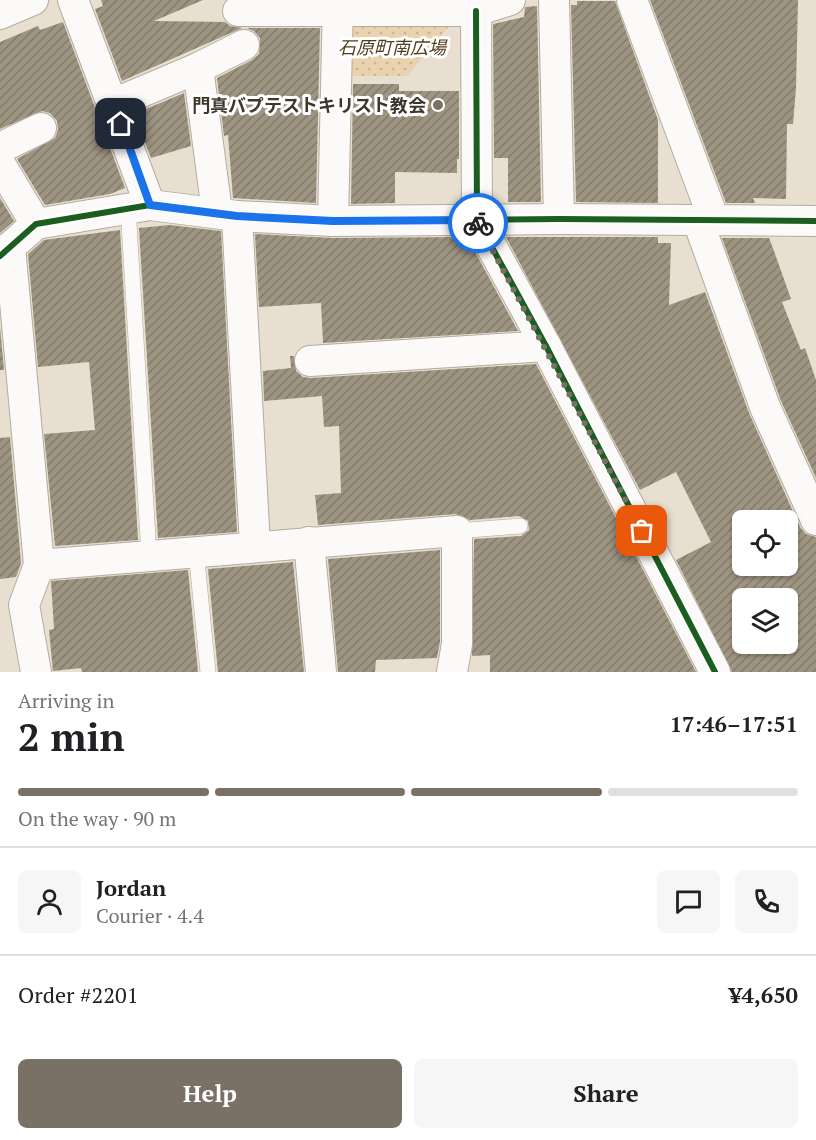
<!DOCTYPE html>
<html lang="en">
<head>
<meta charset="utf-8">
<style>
	body { margin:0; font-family:"PT Serif","Noto Sans JP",serif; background:#f6f6f6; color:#202124; height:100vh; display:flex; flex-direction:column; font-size:22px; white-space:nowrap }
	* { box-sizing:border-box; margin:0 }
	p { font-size:20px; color:#757577 }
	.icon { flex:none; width:33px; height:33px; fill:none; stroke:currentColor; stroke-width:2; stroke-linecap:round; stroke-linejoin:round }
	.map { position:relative; height:672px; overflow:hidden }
	.drawer { display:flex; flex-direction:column; background:#fff; flex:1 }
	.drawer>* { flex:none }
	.controls { position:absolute; left:732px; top:510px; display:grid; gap:12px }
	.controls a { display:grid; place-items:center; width:66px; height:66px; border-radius:9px; background:#fff; box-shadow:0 2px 4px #0004; font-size:30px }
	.pin { position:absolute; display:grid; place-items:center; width:51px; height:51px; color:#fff; margin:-26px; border-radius:12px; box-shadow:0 3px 9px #0006 }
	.courier { position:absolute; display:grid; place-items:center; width:60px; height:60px; margin:-30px; border:4px solid #1a73e8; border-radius:50%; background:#fff; color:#222; box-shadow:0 2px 8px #0007 }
	.head em { font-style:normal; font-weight:700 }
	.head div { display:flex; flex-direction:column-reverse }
	.head { display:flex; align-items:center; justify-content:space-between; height:102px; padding:0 18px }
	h1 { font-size:39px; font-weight:700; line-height:45px }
	.bar { display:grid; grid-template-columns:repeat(4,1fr); gap:9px 6px; align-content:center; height:72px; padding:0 18px }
	.bar i { height:8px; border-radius:4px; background:#e0e0e0 }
	.bar .current { background:#797165 }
	.bar p { grid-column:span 4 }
	.line { display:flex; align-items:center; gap:15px; padding:0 18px; border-top:2px solid #e0e0e0 }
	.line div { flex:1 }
	.round { display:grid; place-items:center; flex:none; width:63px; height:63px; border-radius:9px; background:#f6f6f6 }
	.action { display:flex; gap:12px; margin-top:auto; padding:12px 18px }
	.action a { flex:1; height:69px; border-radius:9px; background:#797165; color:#fff; font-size:24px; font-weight:700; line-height:69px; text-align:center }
	.action a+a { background:#f6f6f6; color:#202124 }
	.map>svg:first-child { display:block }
	.park { fill:url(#park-dots) }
	.building { fill:url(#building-hatch); fill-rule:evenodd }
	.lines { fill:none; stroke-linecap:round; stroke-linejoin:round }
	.lane-casing { stroke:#b3aca0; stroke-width:16 }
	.street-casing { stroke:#b3aca0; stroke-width:32 }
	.lane { stroke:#fcfaf8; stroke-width:15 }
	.street { stroke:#fcfaf8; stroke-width:30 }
	.cycleway-casing { stroke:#fff; stroke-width:10 }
	.cycleway { stroke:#1b5e20; stroke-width:6 }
	.done { stroke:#797165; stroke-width:6; stroke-dasharray:0 10.8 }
	.route { stroke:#1a73e8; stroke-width:8 }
	.poi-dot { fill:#797165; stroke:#fff; stroke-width:2 }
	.labels { text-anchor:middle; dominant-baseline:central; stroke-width:6; stroke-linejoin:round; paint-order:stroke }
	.park-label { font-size:18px; font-style:italic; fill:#503d1b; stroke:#fff }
	.poi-label { font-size:18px; font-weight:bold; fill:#3d362b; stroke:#fff; text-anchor:end }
</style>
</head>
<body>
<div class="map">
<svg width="816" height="672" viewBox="0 0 816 672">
	<defs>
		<pattern id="park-dots" width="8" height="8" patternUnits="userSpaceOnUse" patternTransform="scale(1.5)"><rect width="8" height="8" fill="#e9d2ad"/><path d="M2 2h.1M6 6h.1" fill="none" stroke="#c9b595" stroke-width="1.8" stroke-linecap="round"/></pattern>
		<pattern id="building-hatch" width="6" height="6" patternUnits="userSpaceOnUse" patternTransform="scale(1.5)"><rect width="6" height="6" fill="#9e9482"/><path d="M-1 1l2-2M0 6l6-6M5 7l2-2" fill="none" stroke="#827a6b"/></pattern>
	</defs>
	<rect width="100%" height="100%" fill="#e8dfd0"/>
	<path class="park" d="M457,17l-50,59h-60v-44l10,-13z"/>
	<g class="building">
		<path d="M101,0h102l-49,21 71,1 5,4 12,2 -120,53 -27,-72 8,-3z"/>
		<path d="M650,0h148l-2,88 -3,36h-6l-1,75 -33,-1 2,5h-29z"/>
		<path d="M577,1h38l43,119v83l-82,-1 -5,-197h6z"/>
		<path d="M537,6l4,196h-33v-44h-14l-1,-134 31,-7 1,-10z"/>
		<path d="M63,22l62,166 -15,6 -65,11 -28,-46 38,-21 3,-8 -1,-9 -7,-8 -8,-2 -42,18v-87l38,-16 2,4z"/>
		<path d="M247,28h73l-4,175 -83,-5 -5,-63 -4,1 -7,-58 35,-18 7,-6 1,-16 -6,-7z"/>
		<path d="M353,84h46v7h60v68h-2v14l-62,-1v31l-44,1z"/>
		<path d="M184,93l7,53 -40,12 -17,-44z"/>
		<path d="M0,198l14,23 -14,12z"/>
		<path d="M170,225l51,6 16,301 -79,6 -19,-310z"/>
		<path d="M120,230l18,310 -83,6 -11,-112 51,-4 -6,-68 -51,5 -10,-113 16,-14z"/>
		<path d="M255,234l78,4 134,-1 51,94 -195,12 -2,-40 -62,4z"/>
		<path d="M506,237h152v6h13l-2,62 36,-13 44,121 51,114 6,7 10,3v135h-84l-56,-112 35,-18 -35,-70 -36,18zM742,520h46v46h-46zM742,598h46v46h-46z"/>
		<path d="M722,238h47l5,13 17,48 -9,3 19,48 4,-2 11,32v98l-35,-77z"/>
		<path d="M0,327l4,43h-4z"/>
		<path d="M290,356h4l2,15 7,6 8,1 225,-14 160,308h-206v-17l-18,1 2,-117 47,-3 8,-6 -1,-9 -9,-5 -49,4 -14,-6 -138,11 -3,-30 26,-2 -2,-67 -15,1 -2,-31 -58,5 -1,-30 28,-3z"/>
		<path d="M10,437l11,126 -5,14 -16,2v-141z"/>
		<path d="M440,550v92l-3,16 -61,2 -1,12h-37l-10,-113z"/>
		<path d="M293,562l11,110h-86l-10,-103z"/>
		<path d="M188,570l10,102h-116l-1,-4 -28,3 -4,-41 5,-1 -3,-48z"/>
	</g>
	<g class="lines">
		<defs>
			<g id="lane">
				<path d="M128,207l21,348"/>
				<path d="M457,531l63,-5"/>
				<path d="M196,551l12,121"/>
			</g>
			<g id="street">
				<path d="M73,0l77,205"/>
				<path d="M554,0l5,219"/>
				<path d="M632,0l82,220"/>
				<path d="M238,11h238l34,-11"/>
				<path d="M476,11l1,209 69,126 169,326"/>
				<path d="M0,14l33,-14"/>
				<path d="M198,68l19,144"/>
				<path d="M113,104l85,-36 46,-23"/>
				<path d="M0,148l41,-20"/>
				<path d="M0,164l36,60"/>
				<path d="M237,216l18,330"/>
				<path d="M333,221l5,-221"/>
				<path d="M698,221l67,186 51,113"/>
				<path d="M10,247l29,318 -15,40 12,67"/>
				<path d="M0,256l36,-32 114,-19 87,11 96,5 226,-2 257,2"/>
				<path d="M310,361l236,-15"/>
				<path d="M309,542l12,130"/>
				<path d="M39,565l418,-34v113l-5,28"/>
			</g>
		</defs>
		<use href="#lane" class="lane-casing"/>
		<use href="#street" class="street-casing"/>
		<use href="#lane" class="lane"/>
		<use href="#street" class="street"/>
		<defs>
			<g id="cycleway">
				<path d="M476,11l1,209 69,126 169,326"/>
				<path d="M0,256l36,-32 114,-19 87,11 96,5 226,-2 257,2"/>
			</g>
		</defs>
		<use href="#cycleway" class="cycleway-casing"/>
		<use href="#cycleway" class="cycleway"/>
	</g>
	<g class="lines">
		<path class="done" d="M478,223l164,308"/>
		<path class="route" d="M121,124l29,81 87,11 96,5 144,-1 1,3"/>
	</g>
	<circle class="poi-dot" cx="438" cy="105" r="6"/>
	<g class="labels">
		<g class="park-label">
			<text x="392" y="47">石原町南広場</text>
		</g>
		<g class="poi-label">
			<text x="426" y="105">門真バプテストキリスト教会</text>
		</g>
	</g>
</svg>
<div class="controls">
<a><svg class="icon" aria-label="locate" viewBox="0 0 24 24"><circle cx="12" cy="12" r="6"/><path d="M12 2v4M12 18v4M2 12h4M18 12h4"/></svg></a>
<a><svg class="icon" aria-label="layers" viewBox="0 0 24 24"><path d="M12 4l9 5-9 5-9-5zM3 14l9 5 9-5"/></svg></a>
</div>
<div class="pin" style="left:642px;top:531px;background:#ea580c"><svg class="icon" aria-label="bag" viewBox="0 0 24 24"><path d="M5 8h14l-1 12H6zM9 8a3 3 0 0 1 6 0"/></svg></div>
<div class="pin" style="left:121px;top:124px;background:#1f2937"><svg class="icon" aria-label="home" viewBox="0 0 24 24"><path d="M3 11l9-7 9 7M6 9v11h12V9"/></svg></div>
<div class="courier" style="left:478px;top:223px"><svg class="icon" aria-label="bike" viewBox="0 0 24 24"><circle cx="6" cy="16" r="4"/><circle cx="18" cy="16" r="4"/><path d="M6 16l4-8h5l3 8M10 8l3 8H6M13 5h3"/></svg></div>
</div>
<section class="drawer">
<div class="head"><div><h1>2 min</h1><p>Arriving in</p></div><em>17:46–17:51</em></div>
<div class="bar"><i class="current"></i><i class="current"></i><i class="current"></i><i></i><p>On the way · 90 m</p></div>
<div class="line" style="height:108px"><a class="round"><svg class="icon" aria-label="person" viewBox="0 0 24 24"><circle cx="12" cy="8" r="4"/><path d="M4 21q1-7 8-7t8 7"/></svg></a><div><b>Jordan</b><p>Courier · 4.4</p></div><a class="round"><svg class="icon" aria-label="chat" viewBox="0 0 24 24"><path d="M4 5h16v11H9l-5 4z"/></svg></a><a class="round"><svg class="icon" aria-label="phone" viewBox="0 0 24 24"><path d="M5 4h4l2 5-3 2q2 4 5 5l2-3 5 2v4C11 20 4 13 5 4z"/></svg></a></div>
<div class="line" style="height:78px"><div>Order #2201</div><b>¥4,650</b></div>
<div class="action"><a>Help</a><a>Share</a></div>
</section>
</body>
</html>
